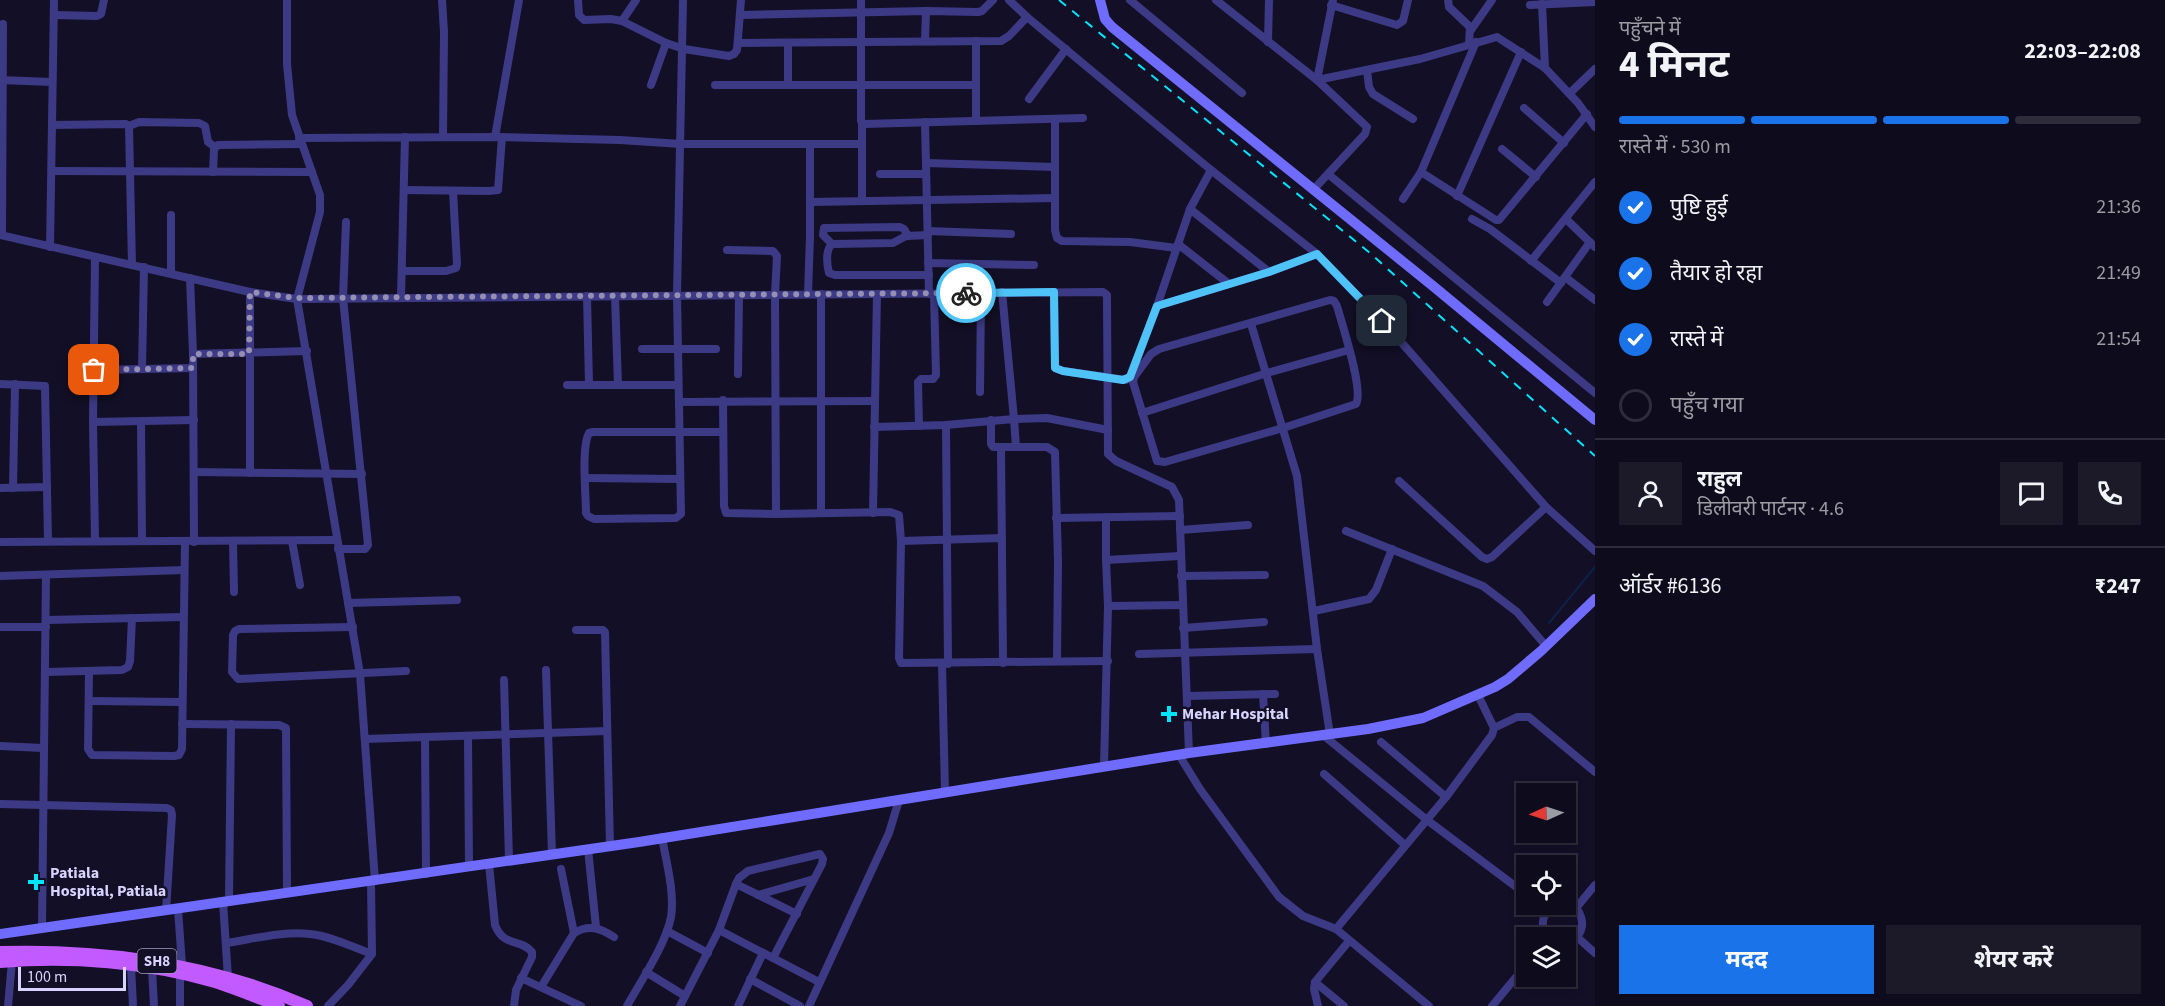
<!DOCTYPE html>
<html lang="hi">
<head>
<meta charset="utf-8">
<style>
	body { margin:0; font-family:"Source Sans 3","Noto Sans Devanagari",sans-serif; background:#1c1929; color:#f1f3f6; height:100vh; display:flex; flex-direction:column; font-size:22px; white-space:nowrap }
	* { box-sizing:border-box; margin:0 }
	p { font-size:20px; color:#9b9ba3 }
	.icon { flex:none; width:33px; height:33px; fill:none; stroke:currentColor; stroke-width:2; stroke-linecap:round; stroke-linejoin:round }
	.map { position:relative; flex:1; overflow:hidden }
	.sheet { display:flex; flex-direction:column; background:#0e0b1c; width:570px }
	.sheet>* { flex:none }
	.needle { width:39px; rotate:267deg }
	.fabs { position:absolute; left:1516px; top:783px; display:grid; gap:12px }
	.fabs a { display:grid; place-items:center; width:60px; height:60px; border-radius:0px; background:#0e0b1c; box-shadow:0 3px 9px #0003,0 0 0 2px #2e2b3b; font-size:30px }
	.scale { position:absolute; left:18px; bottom:15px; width:108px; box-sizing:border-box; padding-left:6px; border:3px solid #d9d4ff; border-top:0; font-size:16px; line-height:21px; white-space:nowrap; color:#d9d4ff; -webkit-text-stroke:4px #130f26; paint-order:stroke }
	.pin { position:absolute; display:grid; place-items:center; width:51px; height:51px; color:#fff; margin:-26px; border-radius:12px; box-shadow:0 3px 9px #0006 }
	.courier { position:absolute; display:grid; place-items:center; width:60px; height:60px; margin:-30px; border:4px solid #4fc3f7; border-radius:50%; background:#fff; color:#222; box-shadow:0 2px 8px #0007 }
	.summary em { font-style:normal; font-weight:700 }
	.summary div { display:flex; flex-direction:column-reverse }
	.summary { display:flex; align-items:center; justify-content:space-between; height:102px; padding:0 24px }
	h1 { font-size:39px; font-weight:700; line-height:45px }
	.bar { display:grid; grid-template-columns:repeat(4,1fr); gap:9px 6px; align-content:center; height:72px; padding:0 24px }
	.bar i { height:8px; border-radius:4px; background:#2e2b3b }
	.bar .active { background:#1a73e8 }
	.bar p { grid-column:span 4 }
	.line { display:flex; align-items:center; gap:15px; padding:0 24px; border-top:2px solid #2e2b3b }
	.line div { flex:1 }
	.round { display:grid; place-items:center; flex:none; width:63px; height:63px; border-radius:0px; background:#1c1929 }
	ol { padding:0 24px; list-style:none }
	li { display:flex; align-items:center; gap:18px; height:66px }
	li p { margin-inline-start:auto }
	li .icon { padding:6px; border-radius:50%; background:#1a73e8; color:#fff; stroke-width:4 }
	li:last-child { color:#9b9ba3 }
	li i { width:33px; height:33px; border:3px solid #2e2b3b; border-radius:50% }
	.button { display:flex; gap:12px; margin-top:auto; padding:12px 24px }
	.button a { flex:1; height:69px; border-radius:0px; background:#1a73e8; color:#fff; font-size:24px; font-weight:700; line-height:69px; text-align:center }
	.button a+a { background:#1c1929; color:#f1f3f6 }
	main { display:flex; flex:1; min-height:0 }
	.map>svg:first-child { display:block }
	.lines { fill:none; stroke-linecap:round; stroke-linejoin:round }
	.stream { stroke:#0c2248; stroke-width:2 }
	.street { stroke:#3d3a85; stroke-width:8 }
	.secondary { stroke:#6f6bff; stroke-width:10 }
	.primary { stroke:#c25bff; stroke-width:12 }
	.rail { stroke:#00e5ff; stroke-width:2; stroke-dasharray:9 8; stroke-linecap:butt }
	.done { stroke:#948fb3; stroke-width:6; stroke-dasharray:0 10.8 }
	.route { stroke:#4fc3f7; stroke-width:8 }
	.poi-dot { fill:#00e5ff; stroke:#130f26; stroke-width:2 }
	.labels { text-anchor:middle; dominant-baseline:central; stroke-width:5; stroke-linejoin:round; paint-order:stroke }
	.shield { fill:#130f26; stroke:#9e99be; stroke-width:1.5 }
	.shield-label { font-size:15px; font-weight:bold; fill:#d9d4ff }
	.poi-label { font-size:16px; font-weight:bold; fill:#d9d4ff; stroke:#130f26; text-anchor:start }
</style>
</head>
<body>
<main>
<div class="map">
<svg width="1595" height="1006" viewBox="0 0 1595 1006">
	<rect width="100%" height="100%" fill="#130f26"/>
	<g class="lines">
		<path class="stream" d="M1549,623l46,-56"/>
		<g class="street">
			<path d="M287,0v64l5,51 28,80v17l-23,87 63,375 15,207"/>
			<path d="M442,0l2,32 -1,105"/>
			<path d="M578,0l1,15 5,5 27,-1 11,2 44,22 18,6 45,7 5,-2 3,-4 4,-50"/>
			<path d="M683,0l-6,295 4,219 -5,4 -82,1 -6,-3 -2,-3c0,-18 -5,-66 3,-80l4,-1h129"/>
			<path d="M861,0v121l3,3 219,-6"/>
			<path d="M1009,0l18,17 184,153 106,84 77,80 152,173 49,44"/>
			<path d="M1130,0l112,93"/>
			<path d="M1216,0l101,80 50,47 -2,7 -52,56"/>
			<path d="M1333,0l-16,80 103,-21 77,-22 48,31 33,35 17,24"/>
			<path d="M1448,0l1,7 21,20 -1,17"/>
			<path d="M1542,4l3,64"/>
			<path d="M1331,5l66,20 6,-4 5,-21"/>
			<path d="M1530,5l65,-3"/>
			<path d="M54,15l43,1 4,-2 3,-14"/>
			<path d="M741,15l185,-4 52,1 4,-1 11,-11"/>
			<path d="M622,21l14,-21"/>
			<path d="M1471,30l21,-30"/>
			<path d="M925,41l1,-30"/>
			<path d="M1268,42l1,-42"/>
			<path d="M738,43l263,-2 8,-5 18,-19"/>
			<path d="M788,43v41"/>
			<path d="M1367,70l2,17 4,7 40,25"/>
			<path d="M0,80l52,2"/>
			<path d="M651,85l15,-42"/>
			<path d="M715,85h261"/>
			<path d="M1570,93l25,-24"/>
			<path d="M1029,99l37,-50"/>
			<path d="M1524,108l40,35"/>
			<path d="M1055,119v111l2,8 5,3 68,1 46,6"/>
			<path d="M976,121v-80"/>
			<path d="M925,122l4,172"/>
			<path d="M862,123v78"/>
			<path d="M52,125l74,-1 3,2 10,-4 60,1 6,3 3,16 7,5"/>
			<path d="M129,126l3,139"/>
			<path d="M495,137l24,-137"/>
			<path d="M299,138l196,-1 125,3 61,4h181"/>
			<path d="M1502,149l34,28"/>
			<path d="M926,163l129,4"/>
			<path d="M52,171l260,1"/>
			<path d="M213,172l1,-23 4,-4 83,-1"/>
			<path d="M1421,172l75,48h3l88,-106"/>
			<path d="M880,174h46"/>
			<path d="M1328,174l267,219"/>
			<path d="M404,190l85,1 9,-1 4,-53"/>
			<path d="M1457,196l64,-144"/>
			<path d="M1403,199l18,-27 55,-130"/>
			<path d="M810,202l245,-4"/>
			<path d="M1190,209l79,63"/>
			<path d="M1472,219l18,10 71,54"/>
			<path d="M1566,219l29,28"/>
			<path d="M928,231l83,3"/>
			<path d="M0,235l250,57 47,7 806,-7 4,3v5l1,154 8,7 56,26 7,13 10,253"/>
			<path d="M2,235l1,-211"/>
			<path d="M928,235l-22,1 -13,7 -61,1c-7,6 -5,21 -3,29l6,2h94"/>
			<path d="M832,244l-9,-9 1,-7 76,-1 4,2 4,7"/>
			<path d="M1178,244l51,40"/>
			<path d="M50,247l4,-247"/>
			<path d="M727,250l46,1 4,5 -2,39 1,219"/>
			<path d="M1531,261l64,-79"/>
			<path d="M928,263l106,2"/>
			<path d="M403,271h43l10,-3 1,-4 -4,-73"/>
			<path d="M171,273v-58"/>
			<path d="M1565,277l30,23"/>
			<path d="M190,278l3,76 1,188"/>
			<path d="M250,292v181"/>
			<path d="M1002,292l12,127 33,-1 61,12"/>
			<path d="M1054,292l1,76 8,3 63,9 4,-3 27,-71 33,-97 21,-39"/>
			<path d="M808,294l2,-58v-92"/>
			<path d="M821,294v219"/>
			<path d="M587,296l2,89"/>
			<path d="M615,296l3,89"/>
			<path d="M401,297l4,-160"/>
			<path d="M1330,300l4,1 3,5c5,18 27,84 19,98l-73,24 -118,34 -8,-1 -24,-79 1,-5 17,-23 8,-5z"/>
			<path d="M1547,302l43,-60"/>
			<path d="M1157,306l112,-34 48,-18"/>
			<path d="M1251,324l46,152 20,173 13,86"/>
			<path d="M642,349h74"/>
			<path d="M193,354l114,-3"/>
			<path d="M142,369l2,-102"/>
			<path d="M94,370l99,-2"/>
			<path d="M738,374l1,-79"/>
			<path d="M0,384l45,2 3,155"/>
			<path d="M567,385h111"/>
			<path d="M980,392l1,-99"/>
			<path d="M723,400l1,106 2,7 50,1 114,-2 9,3 2,26 -2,117 2,5 207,-2"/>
			<path d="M679,402l195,-1"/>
			<path d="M1142,413l125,-40 82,-23"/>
			<path d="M991,420v24l2,3h23"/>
			<path d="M141,421l1,120"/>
			<path d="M93,422l101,-2"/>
			<path d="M946,425l2,239"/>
			<path d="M919,426l-1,-44 3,-3h12l3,-4 -2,-81"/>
			<path d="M874,427l72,-2 68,-6 2,28h31l8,5 3,109 -1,100"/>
			<path d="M1001,448l2,215"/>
			<path d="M194,472l168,2"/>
			<path d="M585,478l95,1"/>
			<path d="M1399,481l83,76 5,2 5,-2 54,-50"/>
			<path d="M0,488l47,-1"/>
			<path d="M13,488l2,-104"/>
			<path d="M873,513l4,-219"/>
			<path d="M1056,518l124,-2"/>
			<path d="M1180,530l68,-5"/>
			<path d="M1346,531l137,55 34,26 29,34"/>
			<path d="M95,540l-2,-118 2,-165"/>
			<path d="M292,541l8,44"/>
			<path d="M901,541l101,-3"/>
			<path d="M0,542l337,-2"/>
			<path d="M233,542l1,50"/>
			<path d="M338,549h27l3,-4 -25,-247 3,-76"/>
			<path d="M1106,560l74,-4"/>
			<path d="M0,576l184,-6"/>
			<path d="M1181,576l84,-1"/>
			<path d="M348,603l109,-3"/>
			<path d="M1108,606l74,-1"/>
			<path d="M1314,611l55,-12 7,-9 16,-41"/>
			<path d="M46,620l137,-3"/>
			<path d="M0,627h46"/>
			<path d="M353,627l-114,2 -4,2 -2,4 -1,37 6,7 168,-8"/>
			<path d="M1183,628l81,-6"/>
			<path d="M576,630h27l2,2 5,214"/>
			<path d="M1139,654l178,-5"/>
			<path d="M942,664l3,128"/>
			<path d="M546,670l6,184"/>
			<path d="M46,672l76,-2 6,-3 2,-6 2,-43"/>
			<path d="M89,672l-1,77 4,6 82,1 5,-1 3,-6 3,-207"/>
			<path d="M504,680l5,180"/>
			<path d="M1263,694l3,50"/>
			<path d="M1478,695l16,33 23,-11h12l66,55"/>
			<path d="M1187,696l88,-2"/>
			<path d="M89,701l93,1"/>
			<path d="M182,724l97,1 7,3 1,164"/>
			<path d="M1323,735l104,85 100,75"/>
			<path d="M468,736l1,131"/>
			<path d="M425,737l1,137"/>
			<path d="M365,739l242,-8"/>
			<path d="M1381,742l65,55"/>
			<path d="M0,746l43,2"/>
			<path d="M1179,755l21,34 79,108 24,19 33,13"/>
			<path d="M1104,767l4,-161 -2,-46v-41"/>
			<path d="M1324,774l81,71"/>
			<path d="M0,804l167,4 4,2 1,5 -6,96"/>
			<path d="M588,849l8,78"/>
			<path d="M489,864l6,61c9,23 26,13 37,27v5l-16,33 -2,16"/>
			<path d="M561,869l13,64"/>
			<path d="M736,884l61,30"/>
			<path d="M758,895l56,-16"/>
			<path d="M229,901l2,-177"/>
			<path d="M223,902l5,76"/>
			<path d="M1540,904l7,6"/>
			<path d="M1566,904l13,8c7,14 2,26 -13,31"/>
			<path d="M1576,908l19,-23"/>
			<path d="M178,909l4,56"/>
			<path d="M42,927l4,-352"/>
			<path d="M719,930l100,52"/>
			<path d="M667,931l41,22"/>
			<path d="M1577,937l18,16"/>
			<path d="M1548,938c-9,-13 -6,-26 8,-34"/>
			<path d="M226,943c27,-4 56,-12 84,-9 21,2 42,13 62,20"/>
			<path d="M131,966l2,40"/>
			<path d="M152,969l2,37"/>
			<path d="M646,972l39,24"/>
			<path d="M180,974v32"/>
			<path d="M521,978l60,28"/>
			<path d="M750,979l50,27"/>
			<path d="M1315,982l29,24"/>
			<path d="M541,987l33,-54c15,-9 26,-5 40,4"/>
			<path d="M8,1006l4,-45"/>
			<path d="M328,1006l20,-21 24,-31 -1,-72"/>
			<path d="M627,1006c14,-25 39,-62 44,-89 4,-25 -5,-55 -9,-80"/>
			<path d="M680,1006l39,-76 17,-46 3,-6 9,-7 72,-17 3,5 -1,5 -49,94"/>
			<path d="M738,1006l25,-53"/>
			<path d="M809,1006l80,-173 10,-33"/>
			<path d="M1318,1006l-4,-17 1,-7 34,-41"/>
			<path d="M1429,1006l-93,-77 110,-132 46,-62 2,-7"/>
			<path d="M1492,1006l35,-42"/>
		</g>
		<g class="secondary">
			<path d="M1100,0l5,19 7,8 321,259 162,134"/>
			<path d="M0,934l639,-92 550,-89 179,-24 55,-11 72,-31 13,-8 33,-28 54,-52"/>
		</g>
		<g class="primary">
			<path d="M0,952c106,-3 209,11 307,54"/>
			<path d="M0,962c70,-6 147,0 215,20 22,7 43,16 64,24"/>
		</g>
		<path class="rail" d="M1059,0l311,253 225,203"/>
	</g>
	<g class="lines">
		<path class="done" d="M94,370l99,-2v-14h56l1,-62 47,6 669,-5"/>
		<path class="route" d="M966,293l88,-1 1,76 8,3 60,9 7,-3 27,-71 112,-34 48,-18 65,67"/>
	</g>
	<g class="poi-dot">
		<path d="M1166 705h6v6h6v6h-6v6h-6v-6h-6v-6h6z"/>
		<path d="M33 873h6v6h6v6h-6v6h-6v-6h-6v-6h6z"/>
	</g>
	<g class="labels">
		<rect class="shield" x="137.5" y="949" width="39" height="24" rx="4.5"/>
		<g class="shield-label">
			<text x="157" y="961">SH8</text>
		</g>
		<g class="poi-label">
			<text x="1182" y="714">Mehar Hospital</text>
			<text x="50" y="873">Patiala<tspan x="50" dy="18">Hospital, Patiala</tspan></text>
		</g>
	</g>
</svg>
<div class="fabs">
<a><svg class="needle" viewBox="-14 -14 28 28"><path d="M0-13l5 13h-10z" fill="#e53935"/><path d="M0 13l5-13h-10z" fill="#9b9ba3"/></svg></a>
<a><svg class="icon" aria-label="locate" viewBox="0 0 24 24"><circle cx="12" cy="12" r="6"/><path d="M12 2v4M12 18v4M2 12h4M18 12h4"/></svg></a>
<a><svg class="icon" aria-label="layers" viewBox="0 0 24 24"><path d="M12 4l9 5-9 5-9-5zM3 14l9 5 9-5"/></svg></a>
</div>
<div class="scale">100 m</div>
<div class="pin" style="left:94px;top:370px;background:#ea580c"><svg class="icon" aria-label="bag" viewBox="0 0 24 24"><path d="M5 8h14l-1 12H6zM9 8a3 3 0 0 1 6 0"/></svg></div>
<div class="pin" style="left:1382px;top:321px;background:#1f2937"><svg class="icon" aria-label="home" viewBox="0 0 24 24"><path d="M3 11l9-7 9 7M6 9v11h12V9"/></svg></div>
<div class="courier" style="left:966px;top:293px"><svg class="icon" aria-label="bike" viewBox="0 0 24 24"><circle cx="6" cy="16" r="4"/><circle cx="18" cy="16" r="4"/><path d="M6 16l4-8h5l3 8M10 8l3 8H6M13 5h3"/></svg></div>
</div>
<section class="sheet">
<div class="summary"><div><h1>4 मिनट</h1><p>पहुँचने में</p></div><em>22:03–22:08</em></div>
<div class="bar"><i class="active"></i><i class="active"></i><i class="active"></i><i></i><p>रास्ते में · 530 m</p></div>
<ol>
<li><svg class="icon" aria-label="check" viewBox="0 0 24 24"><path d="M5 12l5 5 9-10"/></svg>पुष्टि हुई<p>21:36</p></li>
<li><svg class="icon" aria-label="check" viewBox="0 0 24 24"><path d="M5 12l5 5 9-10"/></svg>तैयार हो रहा<p>21:49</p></li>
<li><svg class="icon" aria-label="check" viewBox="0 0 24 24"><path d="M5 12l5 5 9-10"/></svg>रास्ते में<p>21:54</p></li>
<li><i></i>पहुँच गया</li>
</ol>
<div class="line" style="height:108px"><a class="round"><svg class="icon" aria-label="person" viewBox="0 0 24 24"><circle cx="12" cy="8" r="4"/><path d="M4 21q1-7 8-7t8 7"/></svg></a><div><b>राहुल</b><p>डिलीवरी पार्टनर · 4.6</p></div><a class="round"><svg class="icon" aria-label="chat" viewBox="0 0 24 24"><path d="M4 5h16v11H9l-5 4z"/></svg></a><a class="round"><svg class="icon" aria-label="phone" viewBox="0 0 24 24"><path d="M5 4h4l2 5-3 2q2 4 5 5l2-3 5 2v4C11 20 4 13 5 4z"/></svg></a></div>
<div class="line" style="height:78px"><div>ऑर्डर #6136</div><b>₹247</b></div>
<div class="button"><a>मदद</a><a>शेयर करें</a></div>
</section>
</main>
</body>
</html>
